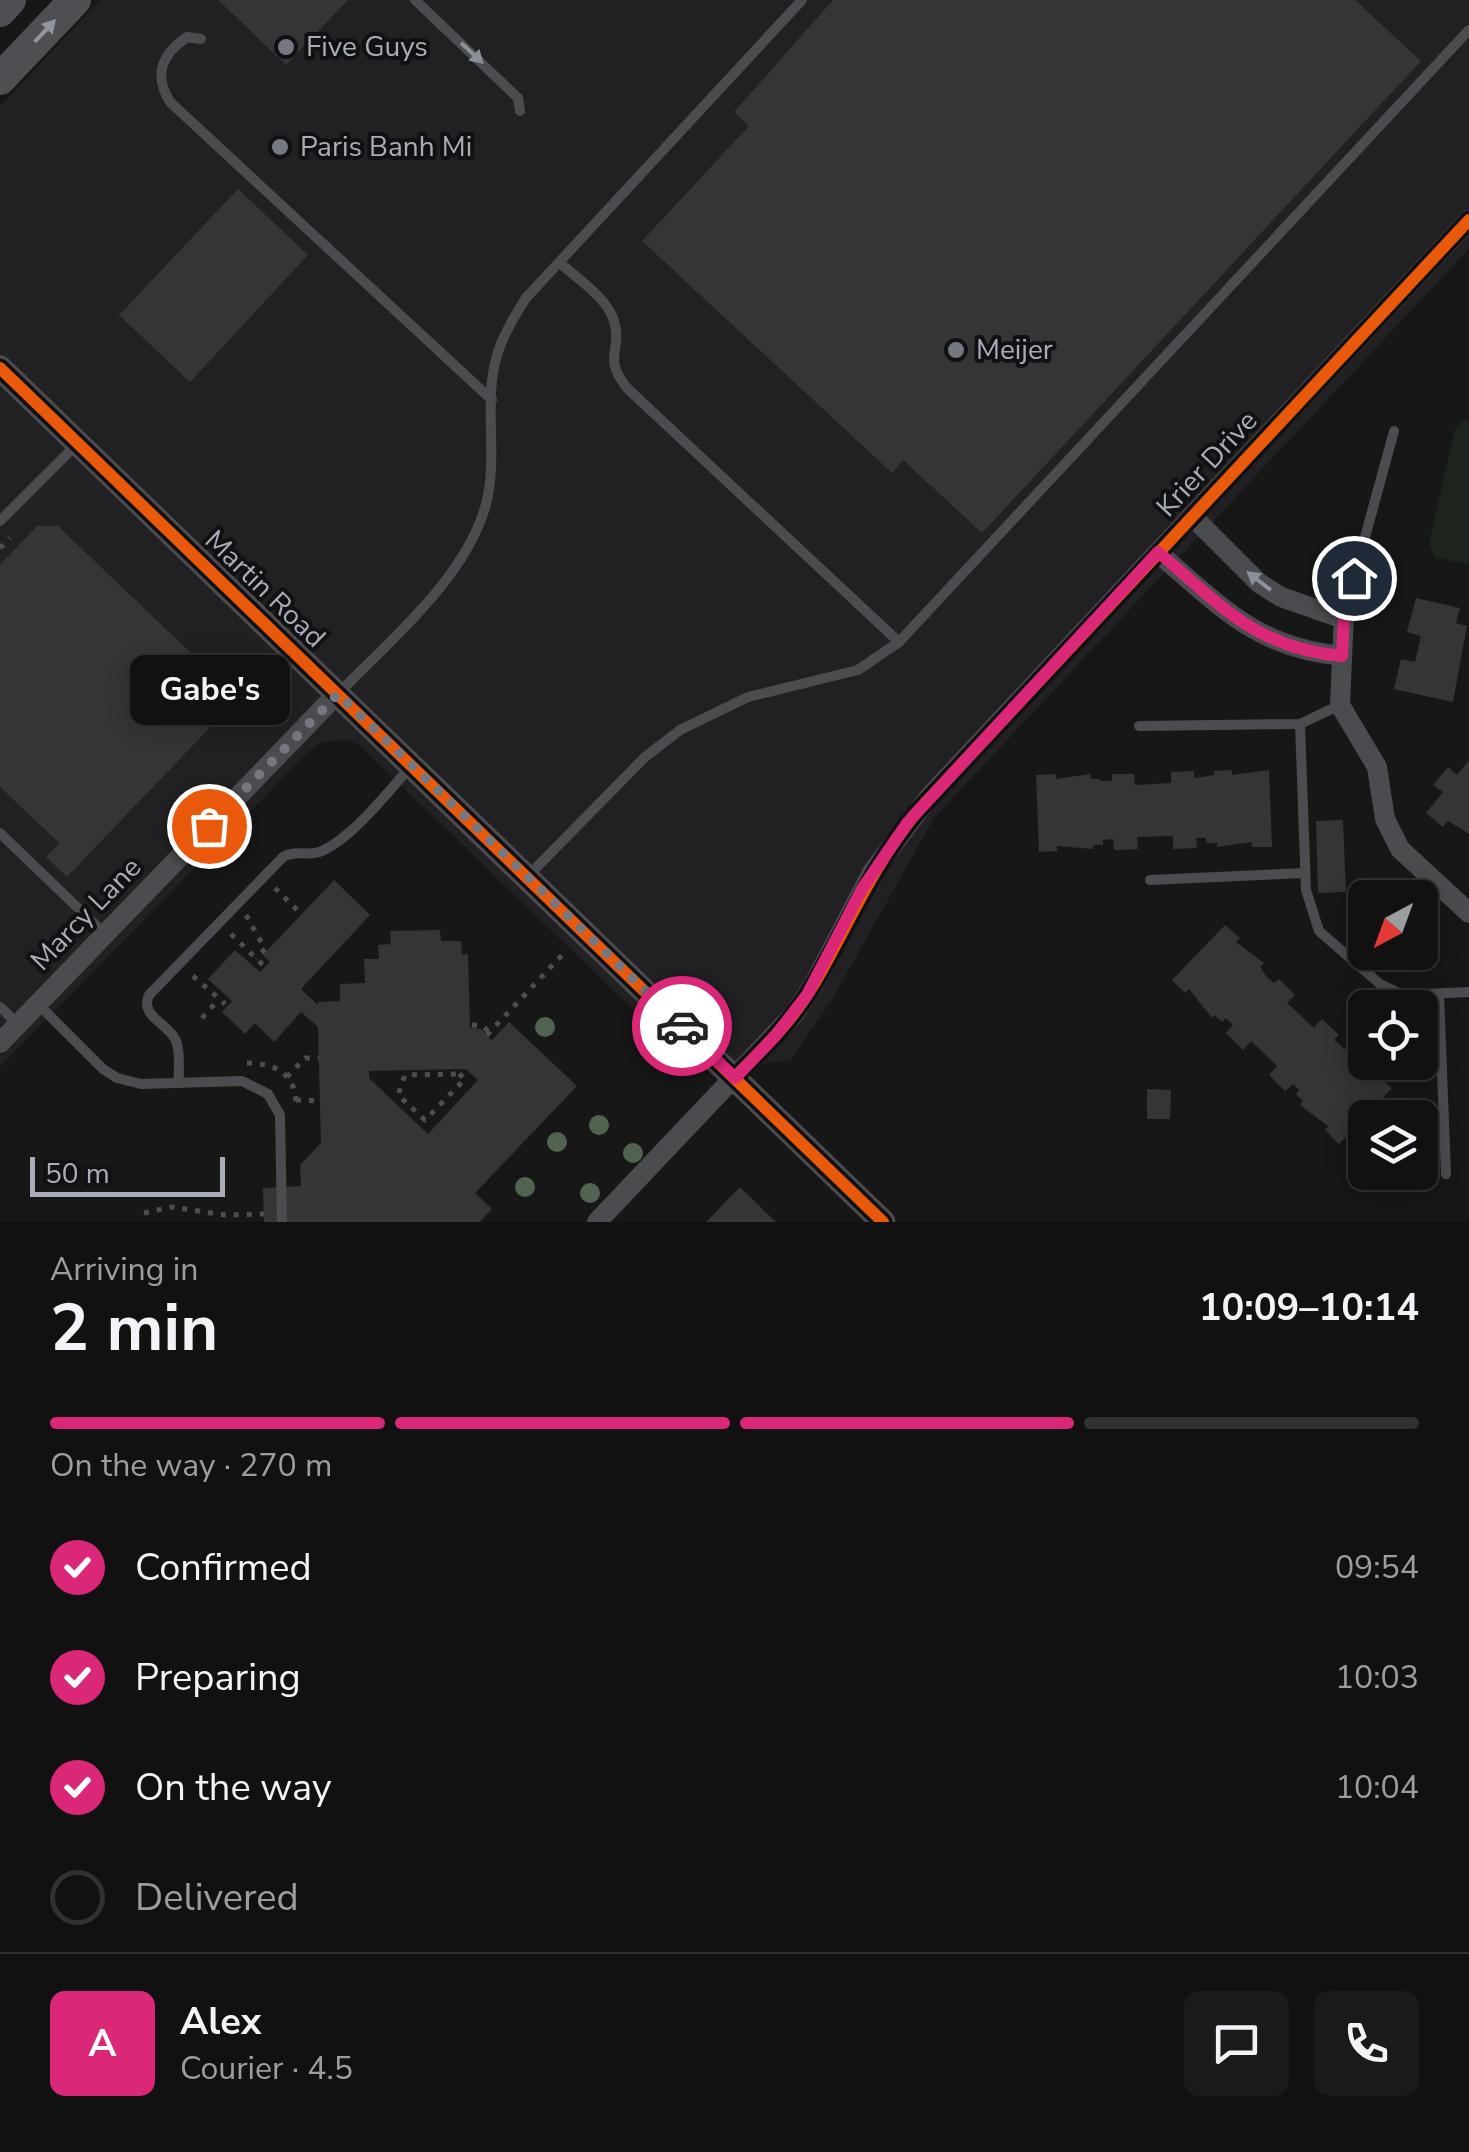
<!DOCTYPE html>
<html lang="en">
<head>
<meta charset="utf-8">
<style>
	body { margin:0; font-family:"Nunito Sans",sans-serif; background:#1a1a1a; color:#f1f3f6; height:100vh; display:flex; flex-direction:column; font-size:38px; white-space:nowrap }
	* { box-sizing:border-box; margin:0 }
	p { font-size:32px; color:#9c9d9f }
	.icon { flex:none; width:55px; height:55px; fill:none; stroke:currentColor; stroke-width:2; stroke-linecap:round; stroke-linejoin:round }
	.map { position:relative; height:1222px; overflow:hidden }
	.drawer { display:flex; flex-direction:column; background:#111; flex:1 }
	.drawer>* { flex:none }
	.needle { width:65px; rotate:221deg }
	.fabs { position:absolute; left:1348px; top:880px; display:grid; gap:20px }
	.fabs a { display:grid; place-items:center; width:90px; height:90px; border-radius:15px; background:#111; box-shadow:0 5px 25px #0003,0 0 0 2px #303131; font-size:50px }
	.scale { position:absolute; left:30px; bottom:25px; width:195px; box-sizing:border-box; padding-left:10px; border:5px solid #a8adb8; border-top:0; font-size:28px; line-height:35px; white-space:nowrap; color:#a8adb8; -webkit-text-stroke:8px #111113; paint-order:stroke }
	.pin { position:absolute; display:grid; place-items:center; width:85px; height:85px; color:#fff; margin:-42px; border:5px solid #fff; border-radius:50%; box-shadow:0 2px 10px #0007 }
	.courier { position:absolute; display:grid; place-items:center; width:100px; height:100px; margin:-50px; border:8px solid #db2777; border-radius:50%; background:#fff; color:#222; box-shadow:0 2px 12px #0007 }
	.bubble { position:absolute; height:70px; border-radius:15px; background:#111; box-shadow:0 5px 25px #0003,0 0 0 2px #303131; font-size:32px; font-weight:700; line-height:70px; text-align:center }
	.overview em { font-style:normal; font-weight:700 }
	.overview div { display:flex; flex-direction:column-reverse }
	.overview { display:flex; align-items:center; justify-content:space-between; height:170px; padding:0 50px }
	h1 { font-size:65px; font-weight:700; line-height:75px }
	.bar { display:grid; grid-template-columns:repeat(4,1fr); gap:15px 10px; align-content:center; height:120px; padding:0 50px }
	.bar i { height:12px; border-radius:8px; background:#303131 }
	.bar .selected { background:#db2777 }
	.bar p { grid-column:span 4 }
	.line { display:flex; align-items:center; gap:25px; padding:0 50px; border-top:2px solid #303131 }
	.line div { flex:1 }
	.round { display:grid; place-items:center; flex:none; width:105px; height:105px; border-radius:15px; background:#1a1a1a }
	ol { padding:0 50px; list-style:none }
	li { display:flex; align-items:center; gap:30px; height:110px }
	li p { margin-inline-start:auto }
	li .icon { padding:10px; border-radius:50%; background:#db2777; color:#fff; stroke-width:4 }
	li:last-child { color:#9c9d9f }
	li i { width:55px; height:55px; border:5px solid #303131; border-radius:50% }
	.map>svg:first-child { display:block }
	.built { fill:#212123 }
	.green { fill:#1d241e }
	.building { fill:#353536; fill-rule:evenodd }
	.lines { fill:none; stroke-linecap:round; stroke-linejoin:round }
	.path { stroke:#4d4e52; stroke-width:5; stroke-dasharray:5 8; stroke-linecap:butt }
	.service { stroke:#4b4c50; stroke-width:10 }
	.minor { stroke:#4b4c50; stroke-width:20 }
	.tertiary { stroke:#4b4c50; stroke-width:25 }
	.primary { stroke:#4d4f52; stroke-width:32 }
	.cycleway-casing { stroke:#111113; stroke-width:19 }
	.cycleway { stroke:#e8590c; stroke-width:12 }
	.tree { fill:#506451 }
	.oneway { fill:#91969e }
	.oneway2 { fill:#8c9099 }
	.done { stroke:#757880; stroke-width:10; stroke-dasharray:0 18 }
	.route { stroke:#db2777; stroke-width:12 }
	.poi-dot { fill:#757880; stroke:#111113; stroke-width:4 }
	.labels { text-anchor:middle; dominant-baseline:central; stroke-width:8; stroke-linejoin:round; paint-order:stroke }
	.poi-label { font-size:28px; fill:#a8adb8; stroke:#111113; text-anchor:start }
	.street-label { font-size:28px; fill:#a8adb8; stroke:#111113 }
</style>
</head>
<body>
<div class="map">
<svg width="1469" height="1222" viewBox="0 0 1469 1222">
	<rect width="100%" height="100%" fill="#171717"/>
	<path class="built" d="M100,0h1369v249l-535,569 -102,182 -42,61 -106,10 -10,-18 -21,-24 -294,-284 -13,-6 -27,4 -13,11 -306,313v-961z"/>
	<path class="green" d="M1465,419l4,1v145l-34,-8 -6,-14 26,-114z"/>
	<g class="building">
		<path d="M218,0h130l-62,65z"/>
		<path d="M833,0h522l66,61 -439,472 -79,-73 -11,13 -250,-232 107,-115 -15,-14z"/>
		<path d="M238,189l70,66 -118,127 -71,-67z"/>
		<path d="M37,526h21l180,172 -171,179 -21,-20 13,-14 -59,-56v-222z"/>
		<path d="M1416,598l44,10 -4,15 11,3 -14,76 -59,-13 7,-30 14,3 6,-26 -14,-4z"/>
		<path d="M1469,760v74l-21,-13 -5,6 -17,-14 17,-21 -10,-7 15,-18 9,8z"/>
		<path d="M1232,770v5l37,-5 3,77h-20v-5l-35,5v-4h-11v-5h-10l1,10 -24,1v-13l-36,1 1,12 -24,1 -1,-11 -10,1v5h-10v4l-36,-3v5l-18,1 -3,-77 20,-1v5l34,-5 1,5h9v2h12v-7h22l1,11 36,-2v-11l23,-1v7l20,-3v-4z"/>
		<path d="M1343,820l3,72 -28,1 -2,-72z"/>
		<path d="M1361,877l17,17 -4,4h-7l-13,-13z"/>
		<path d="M334,880l36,35 -69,74 17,16v-3l22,-1v-17l25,-1 -1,-24h15l-1,-14 13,-1 -1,-13 50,-1 1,11h20l1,14 6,-1 2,74 11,1 11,11 17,-18 68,64 -102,107 17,16 -12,13h-216l-1,-34 38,-2 -1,-21 21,-22 -3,-116 -17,-15 -27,30 -19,-19 -10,11 -23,-22 10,-11 -24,-22 27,-29 25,22 10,-10 -7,-7zM466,1069l12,11 -50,54 -59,-56v-7z"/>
		<path d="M1225,925l15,13 -4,4 28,21 -4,4 6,9 8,7 5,-4 16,16 -8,8 27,25 8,-9 17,16 -5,5 16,13 3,-3 12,12 -2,4 29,22 -53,56 -14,-14 3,-4 -28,-21 3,-4 -7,-7 3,-4 -6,-6 -8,7 -16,-16 8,-9 -26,-25 -8,9 -17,-17 7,-8 -7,-7 -4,4 -8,-7 -2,3 -23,-29 -4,4 -13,-13z"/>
		<path d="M1147,1089l24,1 -1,29h-23z"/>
		<path d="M740,1187l36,35h-70z"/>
	</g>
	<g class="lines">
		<g class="path">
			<path d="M0,548l10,-10"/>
			<path d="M275,888l26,26"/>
			<path d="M246,915l19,34 -9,10"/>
			<path d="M231,934l34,33"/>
			<path d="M193,976l32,28"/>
			<path d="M202,1018l17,-19"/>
			<path d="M472,1025l11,1 6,6"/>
			<path d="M487,1035l77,-82"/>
			<path d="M247,1063c28,0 49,11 49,41"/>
			<path d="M459,1074l6,5 -40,41 -27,-25 7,-20z"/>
			<path d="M287,1077l18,-19h14"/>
			<path d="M296,1100l24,1"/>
			<path d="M144,1213l28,-6 53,8 39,-1"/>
		</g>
		<g class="service">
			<path d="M415,0l103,98 2,13"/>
			<path d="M201,39l-14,-2c-25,17 -34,37 -17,65l322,298"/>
			<path d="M559,262c18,17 48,35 55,59 9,30 -13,36 14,68l271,253"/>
			<path d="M0,521l77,-77"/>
			<path d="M1344,614l50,-183"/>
			<path d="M338,694c51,-53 129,-117 148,-190 13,-49 -4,-104 12,-152 6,-18 17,-37 28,-54l276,-298"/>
			<path d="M1300,724l6,166 13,41 61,53 23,11 66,-3"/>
			<path d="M1139,726l161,-2 40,-19"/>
			<path d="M0,833l105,101"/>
			<path d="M528,876l117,-119 35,-27 68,-33 110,-27 41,-28 570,-612"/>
			<path d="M1150,880l155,-7"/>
			<path d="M1439,994l7,180"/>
			<path d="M38,1004l65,65 14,9 24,6 101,-3 26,13 12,21 2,107"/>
			<path d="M0,1007l18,17"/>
			<path d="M179,1083c-1,-13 2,-30 -3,-42 -7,-18 -37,-24 -27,-46l134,-138c13,-8 26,0 39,-6 31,-14 66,-59 89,-85"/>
		</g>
		<g class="minor">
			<path d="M1192,516l67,67 22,14 63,22"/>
			<path d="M1158,553c63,53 98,95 184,103"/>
			<path d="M1344,614l-4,91 37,62 8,52 15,30 69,64"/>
			<path d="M0,1043l337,-349"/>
			<path d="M597,1222l198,-209 19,-29 59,-113 56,-74 540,-577"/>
		</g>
		<path class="tertiary" d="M0,368l883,854"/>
		<g class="primary">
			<path d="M0,11l10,-11"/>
			<path d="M0,79l75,-79"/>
		</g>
		<defs>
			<g id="cycleway">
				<path d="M0,368l883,854"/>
				<path d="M735,1077c29,-29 58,-57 79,-93 35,-60 57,-116 102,-171l553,-593"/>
			</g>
		</defs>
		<use href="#cycleway" class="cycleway-casing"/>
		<use href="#cycleway" class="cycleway"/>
	</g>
	<g class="tree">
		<circle cx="545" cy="1027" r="10"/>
		<circle cx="599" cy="1125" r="10"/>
		<circle cx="557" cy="1142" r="10"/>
		<circle cx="633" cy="1153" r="10"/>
		<circle cx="525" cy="1187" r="10"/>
		<circle cx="590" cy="1193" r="10"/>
	</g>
	<defs><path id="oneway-solid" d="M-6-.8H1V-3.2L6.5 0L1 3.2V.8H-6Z" transform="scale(2.5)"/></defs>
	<use class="oneway" href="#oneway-solid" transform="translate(45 31) rotate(-47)"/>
	<g class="oneway2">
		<use href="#oneway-solid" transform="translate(472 53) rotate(43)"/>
		<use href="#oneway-solid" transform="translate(1259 581) rotate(-142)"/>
	</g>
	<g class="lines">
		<path class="done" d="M209,826l129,-132 344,332"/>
		<path class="route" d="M682,1026l53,52 41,-43 31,-40 55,-106 46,-67 250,-270c63,53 97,96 184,104l2,-42 10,-36"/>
	</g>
	<g class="poi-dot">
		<circle cx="286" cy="47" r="10"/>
		<circle cx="280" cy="147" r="10"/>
		<circle cx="956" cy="350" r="10"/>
	</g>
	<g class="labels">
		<g class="poi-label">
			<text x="306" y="47">Five Guys</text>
			<text x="300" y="147">Paris Banh Mi</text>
			<text x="976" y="350">Meijer</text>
		</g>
		<g class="street-label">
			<text transform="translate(1207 464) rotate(-47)">Krier Drive</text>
			<text transform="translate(265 589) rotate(44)">Martin Road</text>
			<text transform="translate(86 914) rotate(-46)">Marcy Lane</text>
		</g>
	</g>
</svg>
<div class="fabs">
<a><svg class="needle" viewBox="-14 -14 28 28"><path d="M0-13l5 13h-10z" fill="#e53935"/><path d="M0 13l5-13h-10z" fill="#9c9d9f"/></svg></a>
<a><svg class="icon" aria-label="locate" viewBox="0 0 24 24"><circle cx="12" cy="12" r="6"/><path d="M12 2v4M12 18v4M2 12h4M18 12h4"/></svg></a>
<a><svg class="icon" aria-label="layers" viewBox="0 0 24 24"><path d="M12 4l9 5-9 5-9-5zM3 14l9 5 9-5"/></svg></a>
</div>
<div class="scale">50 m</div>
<div class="pin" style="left:209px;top:826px;background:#ea580c"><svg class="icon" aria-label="bag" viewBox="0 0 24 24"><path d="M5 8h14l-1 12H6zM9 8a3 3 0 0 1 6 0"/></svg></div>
<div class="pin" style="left:1354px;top:578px;background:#1f2937"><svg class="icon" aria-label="home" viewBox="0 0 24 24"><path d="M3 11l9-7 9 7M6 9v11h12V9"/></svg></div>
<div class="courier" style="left:682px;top:1026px"><svg class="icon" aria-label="car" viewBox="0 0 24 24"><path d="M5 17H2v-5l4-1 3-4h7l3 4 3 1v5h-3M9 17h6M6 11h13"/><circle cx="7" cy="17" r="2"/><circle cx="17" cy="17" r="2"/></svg></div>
<div class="bubble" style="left:130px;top:655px;width:160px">Gabe's</div>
</div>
<section class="drawer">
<div class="overview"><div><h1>2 min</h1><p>Arriving in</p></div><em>10:09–10:14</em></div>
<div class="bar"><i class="selected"></i><i class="selected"></i><i class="selected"></i><i></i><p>On the way · 270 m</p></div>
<ol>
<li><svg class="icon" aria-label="check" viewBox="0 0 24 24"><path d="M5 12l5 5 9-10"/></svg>Confirmed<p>09:54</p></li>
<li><svg class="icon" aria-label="check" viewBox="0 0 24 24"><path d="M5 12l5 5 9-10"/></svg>Preparing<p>10:03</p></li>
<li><svg class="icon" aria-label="check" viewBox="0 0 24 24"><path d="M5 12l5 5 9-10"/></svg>On the way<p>10:04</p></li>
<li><i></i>Delivered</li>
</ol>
<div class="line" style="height:180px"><b class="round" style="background:#db2777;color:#fff">A</b><div><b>Alex</b><p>Courier · 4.5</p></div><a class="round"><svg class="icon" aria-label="chat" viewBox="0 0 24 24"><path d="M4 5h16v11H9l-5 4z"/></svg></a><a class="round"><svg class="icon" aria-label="phone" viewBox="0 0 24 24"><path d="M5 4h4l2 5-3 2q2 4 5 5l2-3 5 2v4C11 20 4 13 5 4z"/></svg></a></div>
</section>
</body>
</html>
